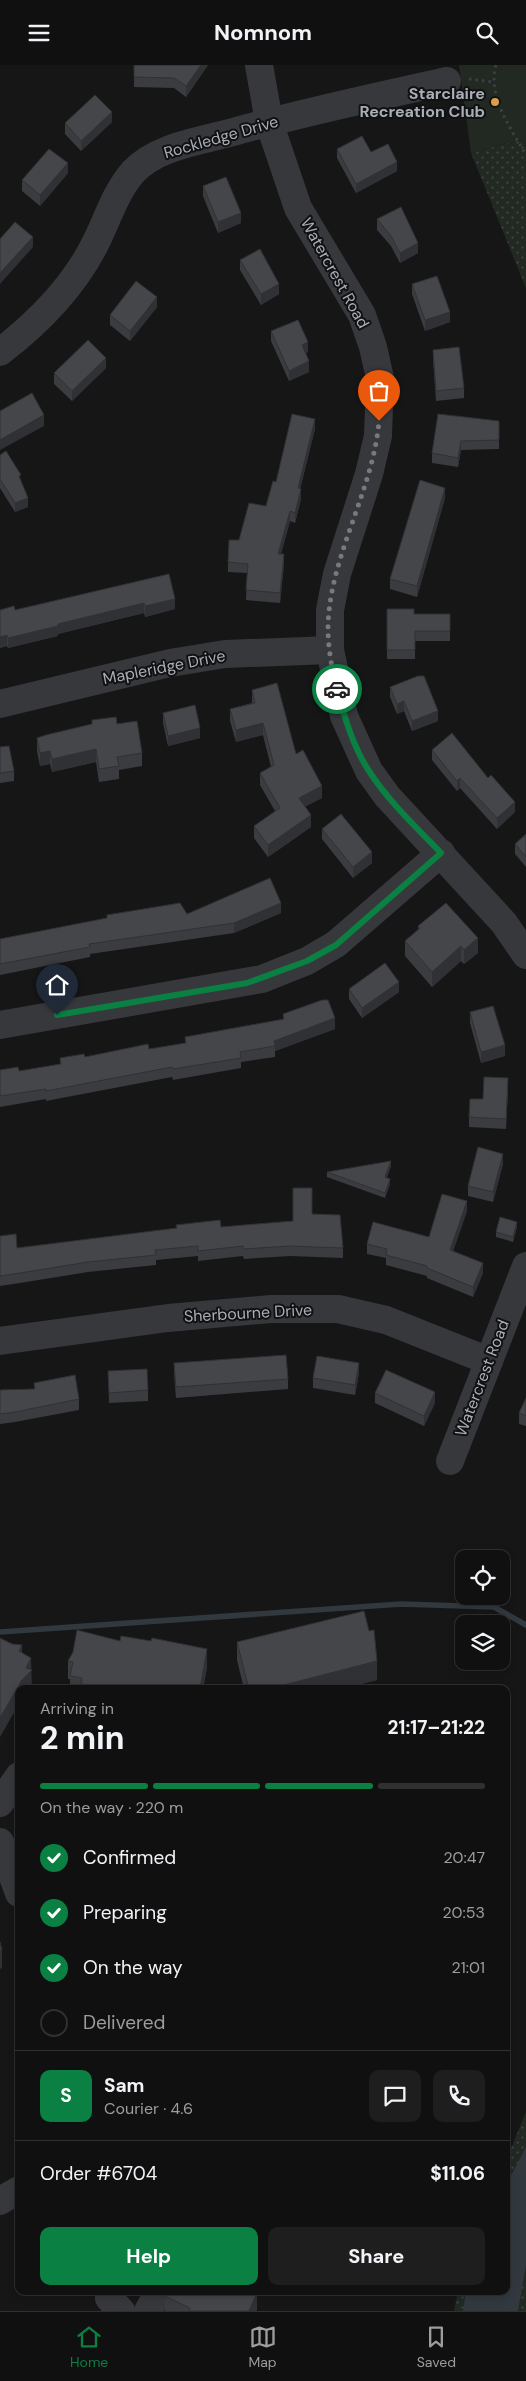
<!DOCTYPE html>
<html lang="en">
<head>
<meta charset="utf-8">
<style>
	body { margin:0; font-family:"DM Sans",sans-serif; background:#1e1e1f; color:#f1f3f6; height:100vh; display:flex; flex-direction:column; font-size:19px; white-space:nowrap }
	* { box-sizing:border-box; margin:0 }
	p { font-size:16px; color:#9c9d9f }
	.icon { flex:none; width:28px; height:28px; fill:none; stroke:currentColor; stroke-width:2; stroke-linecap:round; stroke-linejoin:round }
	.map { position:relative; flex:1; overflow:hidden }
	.details { position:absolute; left:15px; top:1620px; width:495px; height:610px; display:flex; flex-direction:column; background:#101011; border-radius:10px; box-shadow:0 2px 8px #0003,0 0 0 1px #303031 }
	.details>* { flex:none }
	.tools { position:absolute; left:455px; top:1485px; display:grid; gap:10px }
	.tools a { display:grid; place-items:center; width:55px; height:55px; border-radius:10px; background:#101011; box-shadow:0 2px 8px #0003,0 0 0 1px #303031; font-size:25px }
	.pin { position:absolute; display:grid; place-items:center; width:42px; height:42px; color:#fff; margin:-51px -21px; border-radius:50% 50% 50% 0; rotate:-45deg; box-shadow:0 0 5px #0007 }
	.pin .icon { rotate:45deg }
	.courier { position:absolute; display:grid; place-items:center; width:50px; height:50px; margin:-25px; border:4px solid #0b8043; border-radius:50%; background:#fff; color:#222; box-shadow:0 1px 6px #0007 }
	.overview em { font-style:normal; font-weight:700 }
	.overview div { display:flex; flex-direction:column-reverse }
	.overview { display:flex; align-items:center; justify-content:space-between; height:85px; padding:0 25px }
	h1 { font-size:32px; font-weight:700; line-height:38px }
	.bar { display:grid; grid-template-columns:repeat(4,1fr); gap:8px 5px; align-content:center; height:60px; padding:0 25px }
	.bar i { height:6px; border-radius:4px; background:#303031 }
	.bar .active { background:#0b8043 }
	.bar p { grid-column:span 4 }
	.line { display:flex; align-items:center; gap:12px; padding:0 25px; border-top:1px solid #303031 }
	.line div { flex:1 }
	.round { display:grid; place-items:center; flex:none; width:52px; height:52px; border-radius:10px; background:#1e1e1f }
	ol { padding:0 25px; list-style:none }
	li { display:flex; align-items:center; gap:15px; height:55px }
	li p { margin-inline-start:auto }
	li .icon { padding:5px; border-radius:50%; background:#0b8043; color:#fff; stroke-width:4 }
	li:last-child { color:#9c9d9f }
	li i { width:28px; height:28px; border:2px solid #303031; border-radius:50% }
	.cta { display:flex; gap:10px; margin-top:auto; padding:10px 25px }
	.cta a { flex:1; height:58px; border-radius:10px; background:#0b8043; color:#fff; font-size:20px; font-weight:700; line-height:58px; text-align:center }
	.cta a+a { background:#1e1e1f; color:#f1f3f6 }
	header { display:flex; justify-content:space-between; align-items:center; height:65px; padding:0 25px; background:#101011; font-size:22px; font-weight:700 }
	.tab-bar { display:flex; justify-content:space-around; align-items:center; height:70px; border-top:1px solid #303031; background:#101011; font-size:14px; color:#9c9d9f }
	.tab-bar a { display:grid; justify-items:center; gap:2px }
	.tab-bar .active { color:#0b8043 }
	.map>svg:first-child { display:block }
	.grass { fill:url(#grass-dots) }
	.garden { fill:#222923 }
	.water { fill:#31393f }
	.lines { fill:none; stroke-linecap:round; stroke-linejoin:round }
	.stream { stroke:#31393f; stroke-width:5.5 }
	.path { stroke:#3d3f43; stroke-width:3; stroke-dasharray:2.5 4; stroke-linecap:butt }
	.minor { stroke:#37383c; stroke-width:28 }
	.wall { fill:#3b3c40 }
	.shaded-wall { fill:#303134 }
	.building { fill:#45464a; stroke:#303134 }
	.done { stroke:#76797e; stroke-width:5; stroke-dasharray:0 9 }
	.route { stroke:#0b8043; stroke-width:6 }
	.poi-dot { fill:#db9d4a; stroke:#111112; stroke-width:2 }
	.labels { text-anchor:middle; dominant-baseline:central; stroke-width:4; stroke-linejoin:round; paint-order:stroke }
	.poi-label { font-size:16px; font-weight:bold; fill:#a9aeb6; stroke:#111112; text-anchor:end }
	.street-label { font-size:16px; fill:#a9aeb6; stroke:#111112 }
</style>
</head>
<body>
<header><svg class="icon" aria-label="menu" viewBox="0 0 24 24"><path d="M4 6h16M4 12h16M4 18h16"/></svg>Nomnom<svg class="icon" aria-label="search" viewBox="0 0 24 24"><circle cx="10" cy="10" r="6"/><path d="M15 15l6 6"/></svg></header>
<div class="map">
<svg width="526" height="2246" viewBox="0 0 526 2246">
	<defs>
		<pattern id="grass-dots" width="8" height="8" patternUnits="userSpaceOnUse" patternTransform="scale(1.25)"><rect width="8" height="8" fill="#222923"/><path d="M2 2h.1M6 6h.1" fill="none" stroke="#3f4641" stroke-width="1.8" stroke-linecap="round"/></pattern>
	</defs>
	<rect width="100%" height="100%" fill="#161617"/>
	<g class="grass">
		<path d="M526,73v150l-55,-135z"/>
		<path d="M526,2047v199h-72l4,-20h48v-131z"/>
	</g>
	<path class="garden" d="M459,0h67v73l-55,15z"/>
	<path class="water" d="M526,2082v118l-8,46h-55l3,-20h40v-106z"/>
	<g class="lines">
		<path class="stream" d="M0,1567l401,-28 93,3 32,18"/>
		<g class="path">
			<path d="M496,0c-9,32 15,63 30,90"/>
			<path d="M469,14l24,3"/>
		</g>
		<g class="minor">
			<path d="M259,0l10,57 29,86 64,107 11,32 7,31 -2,58 -9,38 -32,100 -7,36v40l14,66 25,55 18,25 117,127 22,32"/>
			<path d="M0,287c39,-30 74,-65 96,-110 12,-24 19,-49 37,-70 24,-26 68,-31 100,-40 71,-20 143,-35 214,-51"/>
			<path d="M0,639l170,-41 55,-9 105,-4"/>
			<path d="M0,960l262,-46 45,-18 29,-17 105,-91"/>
			<path d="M0,1276l168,-23 103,-9h67l48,11 103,41"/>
			<path d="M450,1396l76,-195"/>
			<path d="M0,1738l19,-27"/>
			<path d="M0,1777l19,51"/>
			<path d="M0,2136l19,-11"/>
			<path d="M109,2226v7l12,13"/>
			<path d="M148,2246l11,-20"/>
		</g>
	</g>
	<g class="wall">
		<path d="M134,0h74l-22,32 -12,-9 -40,-1z"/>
		<path d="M112,57l-31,29 -16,-17v-11z"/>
		<path d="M337,84l34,3 26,19 -41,22 -19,-35z"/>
		<path d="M68,108l-28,33 -18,-15v-11z"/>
		<path d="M203,121l38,37 -23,10 -15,-37z"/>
		<path d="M377,154l41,34 -18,10 -9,-17 -14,-16z"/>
		<path d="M240,195l39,34 -18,11 -21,-35z"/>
		<path d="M412,219l38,38 -25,9 -13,-37z"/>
		<path d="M157,242l-27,34 -20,-16v-10z"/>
		<path d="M271,266l37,21 -2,1 3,19 -20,9 -18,-40z"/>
		<path d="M433,285l31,38v10l-28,3 -3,-41z"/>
		<path d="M106,303l-34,33 -18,-17v-11z"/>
		<path d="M499,356v28l-38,1 -3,17 -26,-4v-10z"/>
		<path d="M315,364l-15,60 1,10 -6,24 -5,-2 -9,33 3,10 -4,39 -34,-3 1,-27 -19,-1v-10l11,-22 27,-34 10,-24z"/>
		<path d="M0,390l21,27 7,25 -13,5 -15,-24z"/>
		<path d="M445,433l-28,99 -27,-8v-10z"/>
		<path d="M169,509l6,35 -30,8 -1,-4 -86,21v2l-50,12 -1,-2 -7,2v-38h15z"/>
		<path d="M387,544l27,5h36v27h-35v18h-28z"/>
		<path d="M390,622l48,34 -26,10 -8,-20 -7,3 -7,-17z"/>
		<path d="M252,625l44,64 26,44 -17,8 6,21 -43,30 -14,-19v-12l21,-15 -15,-26v-12l11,-6 -8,-32 -27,7 -6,-21v-12l22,-6z"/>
		<path d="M163,648l37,25 -32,8 -5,-23z"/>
		<path d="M92,655l25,4 25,29v13l-23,4v9l-20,3 -3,-20 -44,10 -2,-8 -10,2 -3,-15v-13l55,-14z"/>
		<path d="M0,682l14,24v10l-14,2z"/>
		<path d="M432,685l83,62 -18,17 -37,-41 -3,3 -25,-31z"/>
		<path d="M322,764l50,34 -19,15 -31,-39z"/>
		<path d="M526,769v33l-11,-13v-10z"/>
		<path d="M281,848l-47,20 -144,21v3l-90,18v-36l107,-21v-3z"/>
		<path d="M418,861l60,27 -14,11 -3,-3 -29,26 -27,-31v-15l13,-11z"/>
		<path d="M349,924l50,3 -37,26 -13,-19z"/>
		<path d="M470,947l35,44 -24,7 -11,-40z"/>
		<path d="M283,949l52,15 -60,22v6l-34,5v6l-68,12 -1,-3 -126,24v-2l-46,8v-37l19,1 41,-7v-6l25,-1 64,-8 36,-6v-6l98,-17z"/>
		<path d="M508,1023l-2,41 -37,-2v-10l14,-18z"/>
		<path d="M503,1099l-10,38 -25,-6v-10z"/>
		<path d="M391,1101l-4,11 3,7 -5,14 -58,-21v-5z"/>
		<path d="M467,1146l-14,40 30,22 -10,24 -46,-19v-2l-41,-11v-7l-19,-4v-10l62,-7z"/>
		<path d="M312,1149l31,34v10l-53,-2 -46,3 -1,-3 -45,5v-5l-42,4v5l-68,7 -68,11 -20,3v-50l17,12 204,-21 72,-6z"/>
		<path d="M517,1162l-4,15 -17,-5v-5z"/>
		<path d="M174,1298l114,16v10l-112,9 -2,-24z"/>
		<path d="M108,1306l40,19v11l-39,2z"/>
		<path d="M359,1308l-4,22 -42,-7v-10z"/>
		<path d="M34,1318l45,16v11l-64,12 -15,2v-34l34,-1z"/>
		<path d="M375,1328l60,10 -11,23 -49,-23z"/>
		<path d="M526,1333v28l-7,-2v-11z"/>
		<path d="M369,1566l8,49 -35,9h-98l-7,-29v-18z"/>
		<path d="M68,1596l139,6 -4,22h-133v-10h-2z"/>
		<path d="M165,2231l92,14 -1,1h-91z"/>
	</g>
	<g class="shaded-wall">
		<path d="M201,0h7l-22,32v-11z"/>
		<path d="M112,47v10l-31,29v-10z"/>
		<path d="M397,97v9l-41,22v-9z"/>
		<path d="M68,98v10l-28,33v-11z"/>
		<path d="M241,148v10l-23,10v-11z"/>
		<path d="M33,172v10l-33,37v-11z"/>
		<path d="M418,178v10l-18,10v-10z"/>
		<path d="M279,219v10l-18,11v-11z"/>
		<path d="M157,232v10l-27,34v-10z"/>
		<path d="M450,247v10l-25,9v-11z"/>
		<path d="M308,277v10l-6,3v-10z"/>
		<path d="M106,293v10l-34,33v-10z"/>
		<path d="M309,296v11l-20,9v-10z"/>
		<path d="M44,350v11l-44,24v-10z"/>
		<path d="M315,354v10l-17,69v-10z"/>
		<path d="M461,376v9l-3,17v-9z"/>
		<path d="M445,423v10l-28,99v-11z"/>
		<path d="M301,424v10l-6,24v-10z"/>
		<path d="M28,433v9l-13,5v-9z"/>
		<path d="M290,446v10l-12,43v-10z"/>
		<path d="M284,489v10l-4,39v-10z"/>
		<path d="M175,534v10l-30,8v-11z"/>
		<path d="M144,538v10l-86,21v2l-50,12v-10l50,-14z"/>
		<path d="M7,570v11l-7,2v-11z"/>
		<path d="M404,636v10l-7,3v-10z"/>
		<path d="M438,646v10l-26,10v-10z"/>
		<path d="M263,658v12l-27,7v-12z"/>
		<path d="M200,663v10l-32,8v-10z"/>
		<path d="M96,684v13l-44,10v-13z"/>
		<path d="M50,686v13l-10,2v-13z"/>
		<path d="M460,713v10l-3,3v-10z"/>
		<path d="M322,721v12l-23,12v-12z"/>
		<path d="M515,737v10l-18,17v-11z"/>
		<path d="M311,750v12l-43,30v-12z"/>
		<path d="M372,787v11l-19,15v-11z"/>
		<path d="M281,838v10l-47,20v-10z"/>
		<path d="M478,873v15l-14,11v-14z"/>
		<path d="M461,881v15l-29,26v-15z"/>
		<path d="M399,917v10l-37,26v-10z"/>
		<path d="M335,953v11l-60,22 -1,-10z"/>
		<path d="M505,980v11l-24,7v-11z"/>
		<path d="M508,1013v10l-2,41v-10z"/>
		<path d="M503,1089v10l-10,38v-10z"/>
		<path d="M391,1096v5l-6,16v-5z"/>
		<path d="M390,1114v5l-5,14v-5z"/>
		<path d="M467,1136v10l-17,49v-10z"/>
		<path d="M517,1157v5l-4,15v-5z"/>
		<path d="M483,1198v10l-10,24v-10z"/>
		<path d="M359,1298v10l-4,22v-10z"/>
		<path d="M435,1327v11l-11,23v-10z"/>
		<path d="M22,1580v18l-3,-12z"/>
		<path d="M207,1584v18l-4,22h-3z"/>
		<path d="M31,1593l1,31h-13v15l-19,33v-19z"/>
		<path d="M377,1596v19l-35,9h-74z"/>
		<path d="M0,1885h2v18l-2,1z"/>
		<path d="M257,2228v17l-1,1h-7z"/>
	</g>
	<g class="building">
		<path d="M134,0h67l-15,21 -12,-8 -40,-1z"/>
		<path d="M95,30l17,17 -31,29 -16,-18z"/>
		<path d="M362,71l9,16 17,-8 9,18 -41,22 -19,-35z"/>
		<path d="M49,84l19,14 -28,32 -18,-15z"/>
		<path d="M226,112l15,36 -23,9 -15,-36z"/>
		<path d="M401,142l17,36 -18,10 -9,-17 -14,-17z"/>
		<path d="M15,157l18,15 -33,36v-34z"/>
		<path d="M260,184l19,35 -18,10 -21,-34z"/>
		<path d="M437,211l13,36 -25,8 -13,-36z"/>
		<path d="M136,216l21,16 -27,34 -20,-16z"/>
		<path d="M298,255l10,22 -6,3 7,16 -20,10 -18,-40z"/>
		<path d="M88,275l18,18 -34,33 -18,-18z"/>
		<path d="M459,282l5,41 -28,3 -3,-41z"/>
		<path d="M32,328l12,22 -44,25v-29z"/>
		<path d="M292,349l23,5 -17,69 3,1 -6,24 -5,-2 -12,43h6l-4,39 -34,-3 2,-26 -20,-2 1,-22h10l10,-37 17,3 7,-25 3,1z"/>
		<path d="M438,349l61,7v19l-38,1 -3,17 -26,-5z"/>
		<path d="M6,386l15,24 -2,1 9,22 -13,5 -15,-24v-24z"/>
		<path d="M420,415l25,8 -28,98 -27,-7z"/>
		<path d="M169,509l6,25 -30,7 -1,-3 -86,21v2l-50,12 -1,-3 -7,2v-27l14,-4 1,4z"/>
		<path d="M387,544h27v5h36v17h-35v19h-28z"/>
		<path d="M418,611h6l14,35 -26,10 -8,-20 -7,3 -7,-17z"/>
		<path d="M277,618l19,71 7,-4 19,36 -23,12 12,17 -43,30 -14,-19 26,-18 -20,-35 14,-8 -11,-42 -27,7 -6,-21 25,-6 -3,-13z"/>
		<path d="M195,640l5,23 -32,8 -5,-23z"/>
		<path d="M116,652l1,7 20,-3 5,32 -25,4 2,9 -20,3 -3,-20 -44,10 -2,-8 -10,2 -3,-15 9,-3 46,-11v-4z"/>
		<path d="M452,668l36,45 3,-3 24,27 -18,16 -37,-40 -3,3 -25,-31z"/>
		<path d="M9,681l5,25 -14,2v-26z"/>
		<path d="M341,749l31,38 -19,15 -31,-38z"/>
		<path d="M526,769v23l-11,-13z"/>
		<path d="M270,813l11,25 -47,20 -145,21 1,3 -90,17v-25l107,-21v-3l73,-12 7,11z"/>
		<path d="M446,838l32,35 -14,12 -3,-4 -29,26 -27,-31 15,-13 -2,-2z"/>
		<path d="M385,898l14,19 -37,26 -13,-19z"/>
		<path d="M322,935h6l7,18 -61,23 1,5 -35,6 1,6 -68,11 -1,-2 -126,24v-2l-46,7v-26l18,-3 1,4 42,-7 -1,-6 24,-4 1,3 63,-13 1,5 37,-6 -1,-6 99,-18 -1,-5z"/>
		<path d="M493,941l12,39 -24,7 -11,-40z"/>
		<path d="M484,1012l24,1 -2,41 -37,-2 1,-18h13z"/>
		<path d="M478,1082l25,7 -10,38 -25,-6z"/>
		<path d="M391,1096l-6,16 5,2 -5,14 -58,-21z"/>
		<path d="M293,1123h19v26l28,1 3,33 -53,-2 -46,3 -1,-3 -45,5v-5l-43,4 1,5 -68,7 -68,11 -20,3v-40l16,-2 1,14 160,-20 -1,-3 44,-5 1,7 72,-6z"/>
		<path d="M442,1129l25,7 -17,49 33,13 -10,24 -46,-19v-2l-41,-11 1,-6 -20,-5 6,-22 56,15z"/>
		<path d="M500,1152l17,5 -4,15 -17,-5z"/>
		<path d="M286,1290l2,24 -112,8 -2,-24z"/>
		<path d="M317,1291l42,7 -4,22 -42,-7z"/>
		<path d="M147,1304l1,21 -39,3 -1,-22z"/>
		<path d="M386,1305l49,22 -11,24 -49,-23z"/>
		<path d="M75,1310l4,24 -64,13 -15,2v-24l35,-1 -1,-6z"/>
		<path d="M526,1333v18l-7,-3z"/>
		<path d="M364,1546l5,20 5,-1 3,31 -109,28h-19l-12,-47z"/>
		<path d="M77,1565l43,11 1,-5 30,5 1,-3 55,11 -7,40h-82l-37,-5 1,-6 -12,-2 3,-14 -5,-1 5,-9z"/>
		<path d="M0,1573l12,6 10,1 -3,6 12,7 -5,10 6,2 -10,10 -22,38z"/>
		<path d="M0,1877l2,8h-2z"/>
		<path d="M167,2226h88l2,2 -8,18h-60l1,-3 -25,-12z"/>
	</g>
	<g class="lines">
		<path class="done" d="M337,624c-5,-19 -9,-41 -9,-61 1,-71 45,-136 51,-207"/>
		<path class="route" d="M57,950l190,-32 60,-22 29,-16 105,-92c-25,-26 -52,-51 -72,-82 -16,-24 -25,-54 -32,-82"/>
	</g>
	<circle class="poi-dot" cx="495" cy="37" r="5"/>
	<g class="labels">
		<g class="poi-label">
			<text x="485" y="28">Starclaire<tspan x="485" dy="18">Recreation Club</tspan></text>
		</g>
		<g class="street-label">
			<text transform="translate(221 72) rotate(-16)">Rockledge Drive</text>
			<text transform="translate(335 208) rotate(61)">Watercrest Road</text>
			<text transform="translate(164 602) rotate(-11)">Mapleridge Drive</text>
			<text transform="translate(248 1248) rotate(-3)">Sherbourne Drive</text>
			<text transform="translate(482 1313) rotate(-69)">Watercrest Road</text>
		</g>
	</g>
</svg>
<div class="tools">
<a><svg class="icon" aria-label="locate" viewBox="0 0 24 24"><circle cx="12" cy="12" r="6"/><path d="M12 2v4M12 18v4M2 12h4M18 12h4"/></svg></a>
<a><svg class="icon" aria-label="layers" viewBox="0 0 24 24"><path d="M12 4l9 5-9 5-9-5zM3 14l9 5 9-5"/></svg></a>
</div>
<div class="pin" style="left:379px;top:356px;background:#ea580c"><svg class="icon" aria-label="bag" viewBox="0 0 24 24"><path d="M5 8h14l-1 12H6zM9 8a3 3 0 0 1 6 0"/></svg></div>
<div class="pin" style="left:57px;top:950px;background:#1f2937"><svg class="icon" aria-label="home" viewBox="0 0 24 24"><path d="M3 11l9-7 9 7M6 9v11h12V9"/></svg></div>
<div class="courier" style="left:337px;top:624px"><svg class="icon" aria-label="car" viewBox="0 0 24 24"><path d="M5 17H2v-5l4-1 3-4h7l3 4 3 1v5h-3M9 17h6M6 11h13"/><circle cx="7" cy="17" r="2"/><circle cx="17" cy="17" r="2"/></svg></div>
<section class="details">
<div class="overview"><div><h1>2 min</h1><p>Arriving in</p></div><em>21:17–21:22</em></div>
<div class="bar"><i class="active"></i><i class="active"></i><i class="active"></i><i></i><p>On the way · 220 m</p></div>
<ol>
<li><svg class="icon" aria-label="check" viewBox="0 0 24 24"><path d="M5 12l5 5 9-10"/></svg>Confirmed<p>20:47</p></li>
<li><svg class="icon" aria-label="check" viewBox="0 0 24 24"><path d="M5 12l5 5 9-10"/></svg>Preparing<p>20:53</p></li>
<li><svg class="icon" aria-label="check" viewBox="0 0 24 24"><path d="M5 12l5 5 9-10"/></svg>On the way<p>21:01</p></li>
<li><i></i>Delivered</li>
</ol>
<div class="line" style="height:90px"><b class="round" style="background:#0b8043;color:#fff">S</b><div><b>Sam</b><p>Courier · 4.6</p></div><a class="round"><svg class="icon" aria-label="chat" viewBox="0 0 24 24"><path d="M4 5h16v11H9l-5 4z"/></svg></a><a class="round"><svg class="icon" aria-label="phone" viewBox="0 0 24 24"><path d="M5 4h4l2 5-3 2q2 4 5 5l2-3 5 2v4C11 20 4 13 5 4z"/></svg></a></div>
<div class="line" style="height:65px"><div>Order #6704</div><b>$11.06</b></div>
<div class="cta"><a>Help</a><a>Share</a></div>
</section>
</div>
<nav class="tab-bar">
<a class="active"><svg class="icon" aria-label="home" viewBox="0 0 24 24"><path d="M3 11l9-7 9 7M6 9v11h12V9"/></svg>Home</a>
<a><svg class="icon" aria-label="map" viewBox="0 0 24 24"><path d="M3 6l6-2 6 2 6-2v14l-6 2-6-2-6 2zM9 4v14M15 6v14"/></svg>Map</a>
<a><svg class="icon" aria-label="saved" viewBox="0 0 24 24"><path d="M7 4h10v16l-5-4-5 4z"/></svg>Saved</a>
</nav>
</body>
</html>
